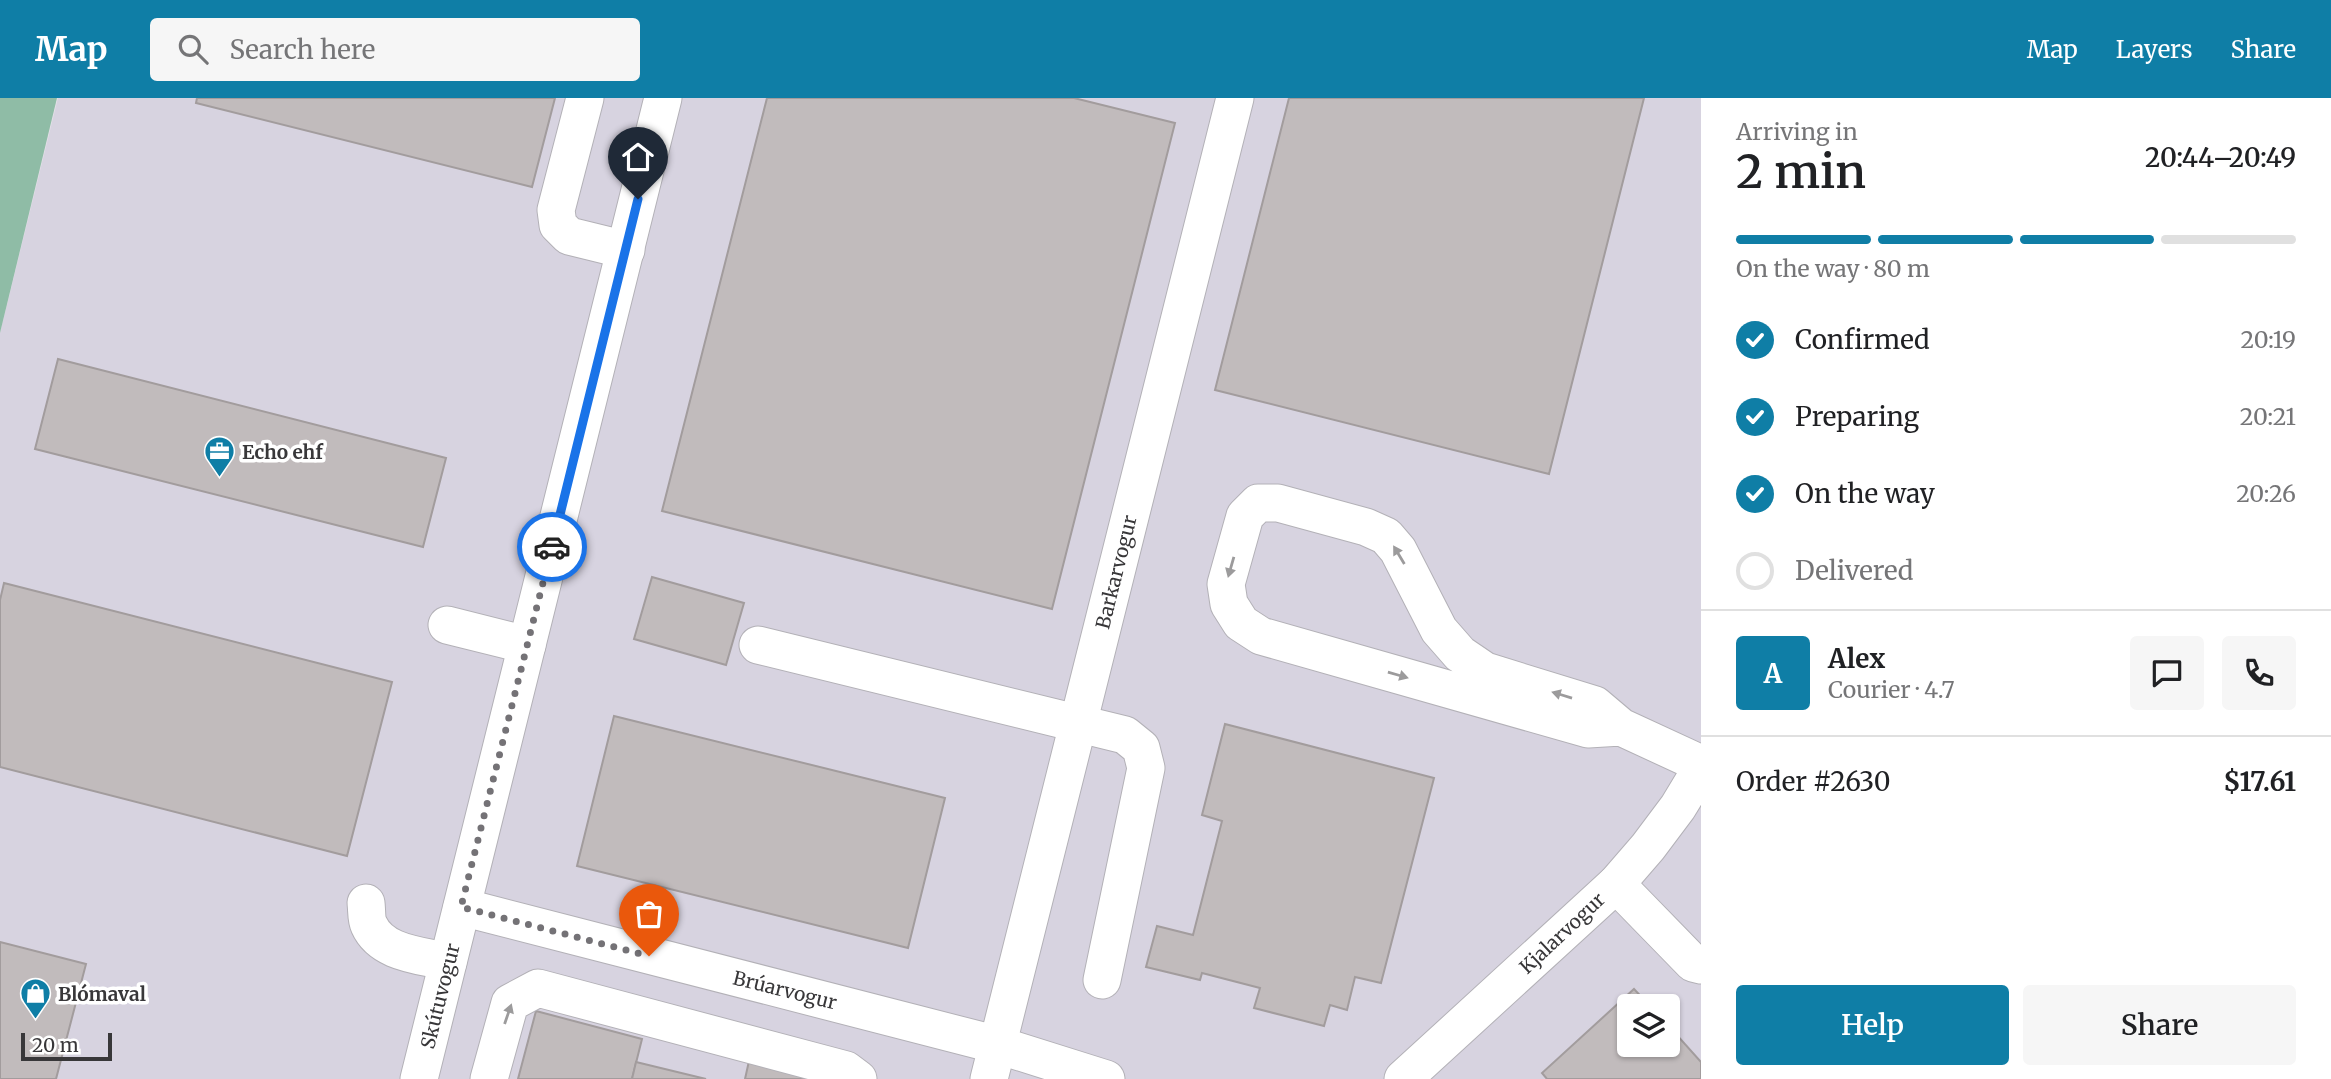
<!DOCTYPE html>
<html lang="en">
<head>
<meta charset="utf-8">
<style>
	body { margin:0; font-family:Merriweather,serif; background:#f6f6f6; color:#202124; height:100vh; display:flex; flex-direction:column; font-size:26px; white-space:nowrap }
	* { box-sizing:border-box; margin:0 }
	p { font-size:23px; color:#757577 }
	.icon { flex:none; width:38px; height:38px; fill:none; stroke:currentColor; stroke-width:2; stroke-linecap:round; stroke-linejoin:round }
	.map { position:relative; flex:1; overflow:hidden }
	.drawer { display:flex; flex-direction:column; background:#fff; width:630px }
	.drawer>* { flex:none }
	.fabs { position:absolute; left:1617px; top:896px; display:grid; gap:14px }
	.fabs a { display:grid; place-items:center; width:63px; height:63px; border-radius:7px; background:#fff; box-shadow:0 2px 5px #0004; font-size:35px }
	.scale { position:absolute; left:21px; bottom:18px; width:91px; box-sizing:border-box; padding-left:7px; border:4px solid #383739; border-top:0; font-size:19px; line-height:24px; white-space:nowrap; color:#383739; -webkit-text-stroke:5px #fff; paint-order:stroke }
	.pin { position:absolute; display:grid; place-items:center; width:60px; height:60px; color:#fff; margin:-72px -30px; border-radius:50% 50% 50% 0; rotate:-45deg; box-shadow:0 0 7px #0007 }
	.pin .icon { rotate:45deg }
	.courier { position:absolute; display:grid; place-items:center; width:70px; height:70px; margin:-35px; border:5px solid #1a73e8; border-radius:50%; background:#fff; color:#222; box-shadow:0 2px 9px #0007 }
	.head em { font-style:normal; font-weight:600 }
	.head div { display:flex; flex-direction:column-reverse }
	.head { display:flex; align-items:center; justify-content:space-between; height:119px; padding:0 35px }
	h1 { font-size:46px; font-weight:600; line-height:52px }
	.bar { display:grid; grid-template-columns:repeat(4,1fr); gap:10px 7px; align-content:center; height:84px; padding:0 35px }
	.bar i { height:9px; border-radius:5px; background:#e0e0e0 }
	.bar .on { background:#0f7ea6 }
	.bar p { grid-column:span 4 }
	.line { display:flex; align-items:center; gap:18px; padding:0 35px; border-top:2px solid #e0e0e0 }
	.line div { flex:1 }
	.round { display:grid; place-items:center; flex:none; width:74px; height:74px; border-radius:7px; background:#f6f6f6 }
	ol { padding:0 35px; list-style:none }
	li { display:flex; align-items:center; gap:21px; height:77px }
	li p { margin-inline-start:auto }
	li .icon { padding:7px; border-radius:50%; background:#0f7ea6; color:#fff; stroke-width:4 }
	li:last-child { color:#757577 }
	li i { width:38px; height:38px; border:4px solid #e0e0e0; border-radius:50% }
	.action { display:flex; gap:14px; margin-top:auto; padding:14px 35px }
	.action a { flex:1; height:80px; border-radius:7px; background:#0f7ea6; color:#fff; font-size:28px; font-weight:600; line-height:80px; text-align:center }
	.action a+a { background:#f6f6f6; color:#202124 }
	header { display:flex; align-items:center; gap:42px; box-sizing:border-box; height:98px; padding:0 35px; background:#0f7ea6; color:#fff }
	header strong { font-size:33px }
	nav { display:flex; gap:38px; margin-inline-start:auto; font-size:24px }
	.search { width:490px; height:63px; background:#f6f6f6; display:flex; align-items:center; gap:18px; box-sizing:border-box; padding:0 24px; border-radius:7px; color:#757577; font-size:26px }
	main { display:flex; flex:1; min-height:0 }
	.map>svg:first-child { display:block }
	.built { fill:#d7d3e0; fill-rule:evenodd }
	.green { fill:#8fbca6 }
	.building { fill:#c1bbbc; stroke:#a29c9d; stroke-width:2 }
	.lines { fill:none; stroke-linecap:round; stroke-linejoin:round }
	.minor-casing { stroke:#b3b1b7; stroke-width:39 }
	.minor { stroke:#fff; stroke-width:37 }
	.oneway { fill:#9c9b9c }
	.done { stroke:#747276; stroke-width:7; stroke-dasharray:0 12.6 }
	.route { stroke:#1a73e8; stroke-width:9 }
	.labels { text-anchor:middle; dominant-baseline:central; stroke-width:7; stroke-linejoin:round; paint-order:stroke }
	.poi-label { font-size:19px; font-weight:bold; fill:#383739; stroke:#fff; text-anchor:start }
	.street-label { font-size:19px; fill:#383739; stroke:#fff }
</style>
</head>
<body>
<header>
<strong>Map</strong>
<div class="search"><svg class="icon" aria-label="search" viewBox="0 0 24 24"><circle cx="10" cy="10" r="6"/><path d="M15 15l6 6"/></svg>Search here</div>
<nav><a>Map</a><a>Layers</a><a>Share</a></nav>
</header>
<main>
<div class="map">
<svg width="1701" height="981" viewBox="0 0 1701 981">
	<rect width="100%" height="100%" fill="#e3e1e7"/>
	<path class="built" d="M58,0h1643v981h-1701v-746zM1629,908h39v39h-39z"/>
	<path class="green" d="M0,0h57l-57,235z"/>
	<g class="building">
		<path d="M197,0h358l-23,89 -336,-84z"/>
		<path d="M767,0h307l101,25 -123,486 -390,-98z"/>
		<path d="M1289,0h355l-95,376 -334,-84z"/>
		<path d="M58,261l388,99 -23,89 -388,-98z"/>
		<path d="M652,479l92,26 -18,62 -92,-26z"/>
		<path d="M4,485l388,99 -45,174 -347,-89v-167z"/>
		<path d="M614,618l331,82 -37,150 -331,-82z"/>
		<path d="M1225,626l209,54 -53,205 -26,-6 -8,33 -17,-5 -6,21 -70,-18 6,-20 -58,-15 -2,7 -54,-13 11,-41 36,9 29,-114 -20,-6z"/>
		<path d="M0,844l86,22 -30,115h-56z"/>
		<path d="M1634,891l16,17h-21v39h39v-20l33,37v17h-154l-5,-6z"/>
		<path d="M536,913l106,28 -10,40h-114z"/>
		<path d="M749,963l74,18h-78z"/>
		<path d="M636,964l70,17h-74z"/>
	</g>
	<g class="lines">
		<defs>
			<g id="minor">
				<path d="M585,0l-29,112 2,15 11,11 57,14"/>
				<path d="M447,527l80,20"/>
				<path d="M758,547l367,90 16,13 5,20 -44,212"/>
				<path d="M1621,629l-33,2 -327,-93 -20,-13 -12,-19 -3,-20 19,-68 13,-13h20l88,24 20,9 12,14 41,80 21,24 25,17 110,34 26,22 80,37"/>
				<path d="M1616,786l77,79 8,2"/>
				<path d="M366,805c1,7 0,16 3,22 13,29 52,30 79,37"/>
				<path d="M462,809l536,138 108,34"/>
				<path d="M419,981l244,-981"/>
				<path d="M489,981l21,-76 28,-15 308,82 12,9"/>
				<path d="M989,981l246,-981"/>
				<path d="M1403,981l213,-195 32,-37 30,-40 23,-38"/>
			</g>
		</defs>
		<use href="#minor" class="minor-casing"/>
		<use href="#minor" class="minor"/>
	</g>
	<defs><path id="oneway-solid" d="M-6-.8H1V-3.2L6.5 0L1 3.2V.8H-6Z" transform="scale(1.75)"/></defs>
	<g class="oneway">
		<use href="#oneway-solid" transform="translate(1399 457) rotate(-121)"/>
		<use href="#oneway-solid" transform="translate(1231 469) rotate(106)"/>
		<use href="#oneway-solid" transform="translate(1398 577) rotate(16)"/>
		<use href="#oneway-solid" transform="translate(1562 597) rotate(-163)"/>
		<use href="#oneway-solid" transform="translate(508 916) rotate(-71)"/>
	</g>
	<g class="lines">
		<path class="done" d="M552,449l-91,360 188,49"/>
		<path class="route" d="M552,449l86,-348"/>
	</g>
	<defs>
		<symbol id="office-pin" viewBox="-11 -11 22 30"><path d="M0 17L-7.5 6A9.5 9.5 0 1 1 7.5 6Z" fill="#0f7ea6" stroke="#fff"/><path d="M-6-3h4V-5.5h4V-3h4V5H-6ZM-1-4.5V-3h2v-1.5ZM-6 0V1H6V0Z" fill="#fff"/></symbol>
		<symbol id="shop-pin" viewBox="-11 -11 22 30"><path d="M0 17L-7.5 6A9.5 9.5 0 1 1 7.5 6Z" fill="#0f7ea6" stroke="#fff"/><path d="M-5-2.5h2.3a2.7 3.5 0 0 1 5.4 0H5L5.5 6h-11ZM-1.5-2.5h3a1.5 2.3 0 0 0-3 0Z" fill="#fff"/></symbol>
	</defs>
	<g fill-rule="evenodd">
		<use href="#office-pin" x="202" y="336" width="35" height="47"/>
		<use href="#shop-pin" x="18" y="878" width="35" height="47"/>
	</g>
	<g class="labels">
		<g class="poi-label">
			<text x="242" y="354">Echo ehf</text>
			<text x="58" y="896">Blómaval</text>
		</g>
		<g class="street-label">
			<text transform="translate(1116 474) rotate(-76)">Barkarvogur</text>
			<text transform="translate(1562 835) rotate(-43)">Kjalarvogur</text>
			<text transform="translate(785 892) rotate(14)">Brúarvogur</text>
			<text transform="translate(440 898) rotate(-76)">Skútuvogur</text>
		</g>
	</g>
</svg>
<div class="fabs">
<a><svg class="icon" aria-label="layers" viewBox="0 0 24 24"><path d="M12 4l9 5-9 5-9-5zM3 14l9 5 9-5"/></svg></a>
</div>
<div class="scale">20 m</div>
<div class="pin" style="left:649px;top:858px;background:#ea580c"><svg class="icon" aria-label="bag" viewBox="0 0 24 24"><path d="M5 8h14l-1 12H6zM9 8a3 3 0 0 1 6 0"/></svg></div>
<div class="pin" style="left:638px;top:101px;background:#1f2937"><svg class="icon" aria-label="home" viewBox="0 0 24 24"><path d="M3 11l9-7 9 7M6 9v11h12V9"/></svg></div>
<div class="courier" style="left:552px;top:449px"><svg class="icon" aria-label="car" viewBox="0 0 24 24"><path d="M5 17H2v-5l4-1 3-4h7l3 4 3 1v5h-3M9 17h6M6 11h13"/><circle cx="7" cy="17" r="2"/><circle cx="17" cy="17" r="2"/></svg></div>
</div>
<section class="drawer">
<div class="head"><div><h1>2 min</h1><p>Arriving in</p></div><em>20:44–20:49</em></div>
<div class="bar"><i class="on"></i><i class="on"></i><i class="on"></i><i></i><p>On the way · 80 m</p></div>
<ol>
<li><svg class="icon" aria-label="check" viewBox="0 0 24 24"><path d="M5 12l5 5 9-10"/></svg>Confirmed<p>20:19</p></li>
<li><svg class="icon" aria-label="check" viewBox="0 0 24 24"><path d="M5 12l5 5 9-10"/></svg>Preparing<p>20:21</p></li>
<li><svg class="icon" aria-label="check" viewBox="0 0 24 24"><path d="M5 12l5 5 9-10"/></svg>On the way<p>20:26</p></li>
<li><i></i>Delivered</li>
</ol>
<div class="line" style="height:126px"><b class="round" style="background:#0f7ea6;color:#fff">A</b><div><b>Alex</b><p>Courier · 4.7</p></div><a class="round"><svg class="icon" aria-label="chat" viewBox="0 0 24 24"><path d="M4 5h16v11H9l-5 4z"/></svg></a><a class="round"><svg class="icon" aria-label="phone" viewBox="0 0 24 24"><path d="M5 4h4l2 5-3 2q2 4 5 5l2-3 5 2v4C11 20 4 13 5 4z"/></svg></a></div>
<div class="line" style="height:91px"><div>Order #2630</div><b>$17.61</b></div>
<div class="action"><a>Help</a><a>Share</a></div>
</section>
</main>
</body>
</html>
